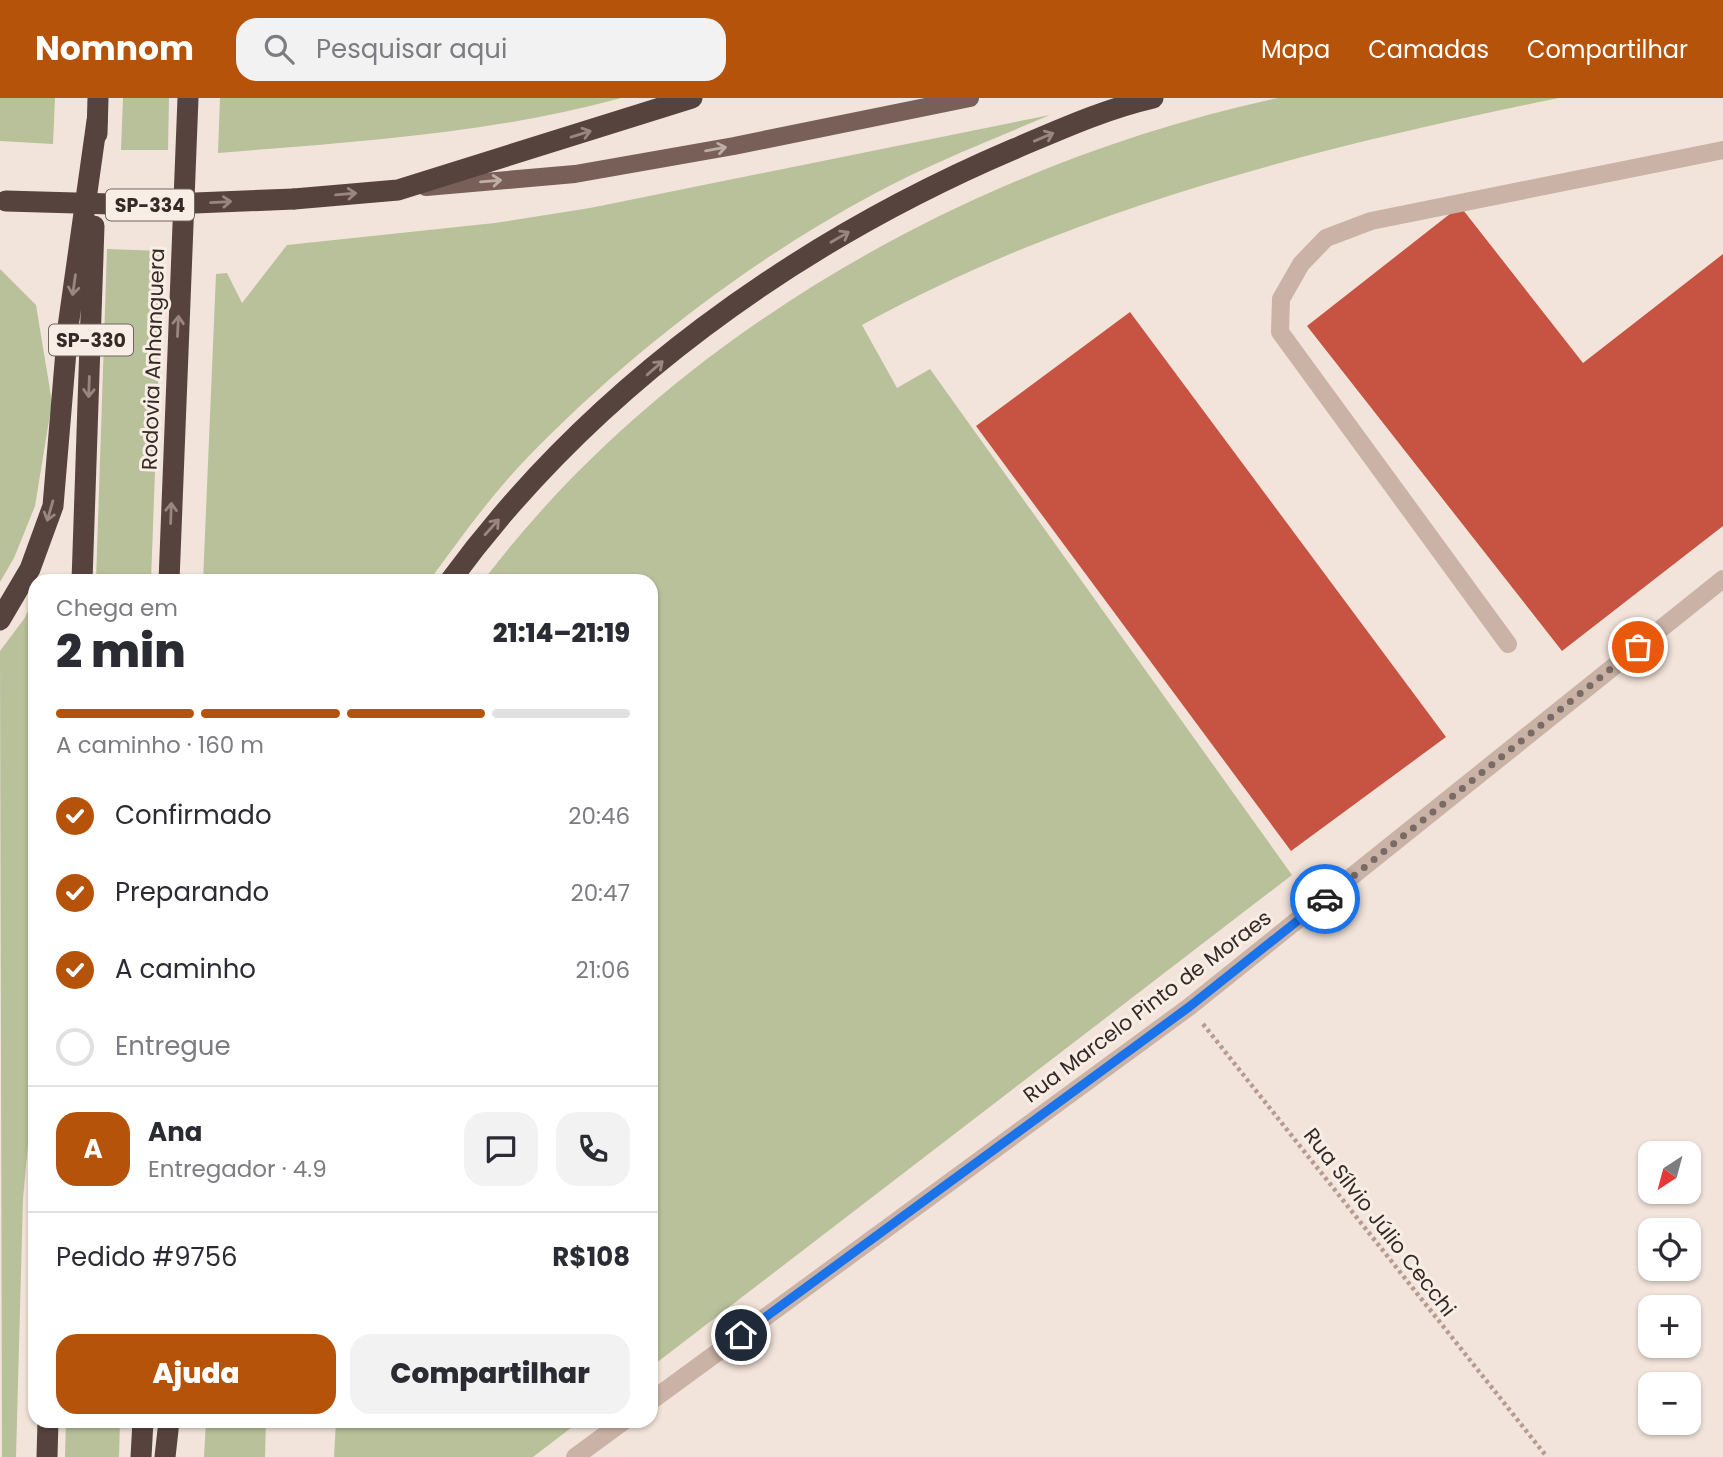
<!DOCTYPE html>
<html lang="pt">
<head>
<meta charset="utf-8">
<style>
	body { margin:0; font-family:Poppins,sans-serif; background:#f2f2f3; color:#2b2b33; height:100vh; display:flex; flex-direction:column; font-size:26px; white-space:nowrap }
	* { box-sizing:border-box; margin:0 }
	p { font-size:23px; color:#7c7c81 }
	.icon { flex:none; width:38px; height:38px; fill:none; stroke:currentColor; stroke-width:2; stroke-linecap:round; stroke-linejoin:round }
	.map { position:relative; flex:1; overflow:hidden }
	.panel { position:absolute; left:28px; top:476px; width:630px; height:854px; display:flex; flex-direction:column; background:#fff; border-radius:21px; box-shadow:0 2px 5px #0004 }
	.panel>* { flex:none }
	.needle { width:46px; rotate:216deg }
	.buttons { position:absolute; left:1638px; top:1043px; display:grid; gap:14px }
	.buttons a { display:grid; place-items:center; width:63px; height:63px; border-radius:14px; background:#fff; box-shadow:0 2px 5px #0004; font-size:35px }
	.pin { position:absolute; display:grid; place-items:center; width:60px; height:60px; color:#fff; margin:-30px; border:4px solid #fff; border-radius:50%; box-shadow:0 2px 7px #0007 }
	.courier { position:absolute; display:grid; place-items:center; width:70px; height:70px; margin:-35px; border:5px solid #1a73e8; border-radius:50%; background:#fff; color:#222; box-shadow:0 2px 9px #0007 }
	.summary em { font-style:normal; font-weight:800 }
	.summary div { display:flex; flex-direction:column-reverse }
	.summary { display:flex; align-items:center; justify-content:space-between; height:119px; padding:0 28px }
	h1 { font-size:46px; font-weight:800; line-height:52px }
	.bar { display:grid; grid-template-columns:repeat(4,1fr); gap:10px 7px; align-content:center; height:84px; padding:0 28px }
	.bar i { height:9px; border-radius:5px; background:#e1e1e2 }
	.bar .current { background:#b45309 }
	.bar p { grid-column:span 4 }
	.line { display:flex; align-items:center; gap:18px; padding:0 28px; border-top:2px solid #e1e1e2 }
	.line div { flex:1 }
	.round { display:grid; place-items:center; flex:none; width:74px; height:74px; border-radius:21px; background:#f2f2f3 }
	ol { padding:0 28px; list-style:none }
	li { display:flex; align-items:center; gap:21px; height:77px }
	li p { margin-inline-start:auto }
	li .icon { padding:7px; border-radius:50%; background:#b45309; color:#fff; stroke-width:4 }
	li:last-child { color:#7c7c81 }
	li i { width:38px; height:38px; border:4px solid #e1e1e2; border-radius:50% }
	.primary-button { display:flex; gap:14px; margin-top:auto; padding:14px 28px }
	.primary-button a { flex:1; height:80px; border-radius:21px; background:#b45309; color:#fff; font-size:28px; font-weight:800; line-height:80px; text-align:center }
	.primary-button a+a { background:#f2f2f3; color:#2b2b33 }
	header { display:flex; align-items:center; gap:42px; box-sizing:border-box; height:98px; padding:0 35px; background:#b45309; color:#fff }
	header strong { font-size:33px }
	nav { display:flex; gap:38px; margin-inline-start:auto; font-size:24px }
	.search { width:490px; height:63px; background:#f2f2f3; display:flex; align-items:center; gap:18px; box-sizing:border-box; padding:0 24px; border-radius:21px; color:#7c7c81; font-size:26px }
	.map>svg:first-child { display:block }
	.green { fill:#b8c19a }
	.building { fill:#c75442 }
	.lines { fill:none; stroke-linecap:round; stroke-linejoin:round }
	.path { stroke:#b69c90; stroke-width:4.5; stroke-dasharray:3.5 3.5; stroke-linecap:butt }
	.minor { stroke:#cab2a6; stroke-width:18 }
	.major { stroke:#785f58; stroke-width:18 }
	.highway { stroke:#57433e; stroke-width:21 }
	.highway-bridge { stroke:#57433e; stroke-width:21 }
	.oneway { stroke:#988781 }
	.oneway2 { stroke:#bfaea6 }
	.done { stroke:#786b66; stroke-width:7; stroke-dasharray:0 12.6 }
	.route { stroke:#1a73e8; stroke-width:9 }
	.labels { text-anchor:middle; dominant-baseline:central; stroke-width:6; stroke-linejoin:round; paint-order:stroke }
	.shield { fill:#f9eee6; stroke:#706560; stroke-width:2 }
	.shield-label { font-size:19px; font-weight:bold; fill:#362a27 }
	.street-label { font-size:21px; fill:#362a27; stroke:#f9eee6 }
</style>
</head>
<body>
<header>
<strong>Nomnom</strong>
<div class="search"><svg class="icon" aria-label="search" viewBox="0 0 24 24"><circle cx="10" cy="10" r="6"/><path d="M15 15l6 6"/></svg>Pesquisar aqui</div>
<nav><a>Mapa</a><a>Camadas</a><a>Compartilhar</a></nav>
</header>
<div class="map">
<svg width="1723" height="1359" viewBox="0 0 1723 1359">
	<rect width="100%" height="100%" fill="#f2e4da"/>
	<g class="green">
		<path d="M0,0h55l-2,46 -53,-3z"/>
		<path d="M123,0h46l-1,52h-47z"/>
		<path d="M220,0h401c-131,36 -268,44 -403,55z"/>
		<path d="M1278,0h281c-238,49 -482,109 -697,227l35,63 33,-19 362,506 -641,492v-786h-168c188,-248 494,-418 795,-483z"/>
		<path d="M1050,17c-59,25 -121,49 -178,80 -126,68 -245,160 -344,262 -37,38 -68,82 -99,124h-226l13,-307 11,-1 15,30 45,-58 208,-22 95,-15z"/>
		<path d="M107,151l56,2 -12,330h-55z"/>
		<path d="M0,171l36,36 16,97 -17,104 -21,52 -14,24z"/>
		<path d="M35,499v389l-3,114 -9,99 -7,258h-14l-2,-806 24,-32z"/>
		<path d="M66,1323h54l-1,36h-54z"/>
		<path d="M206,1323h60l-1,36h-61z"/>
		<path d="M336,1323h244l-47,36h-199z"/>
	</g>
	<g class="building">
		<path d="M1460,108l123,157 140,-109v272l-161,125 -255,-325z"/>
		<path d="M1130,214l316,425 -155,114 -315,-425z"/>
	</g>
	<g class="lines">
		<path class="path" d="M1203,926l344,433"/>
		<g class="minor">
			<path d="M1508,546l-228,-312 1,-33 20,-35 25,-26 45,-17 352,-71"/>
			<path d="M651,1303l538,-394 534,-428"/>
			<path d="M575,1359l49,-36"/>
		</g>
		<path class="major" d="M426,89l149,-13 159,-28 236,-48"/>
		<g class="highway">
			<path d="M97,36l1,-36"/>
			<path d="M294,101l104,-9 294,-92"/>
			<path d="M82,483l12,-355"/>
			<path d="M169,483l19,-483"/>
			<path d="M450,483c141,-193 346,-339 564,-432 45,-19 91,-40 139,-51"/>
			<path d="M0,522l30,-51 23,-63 15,-179 29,-206"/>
			<path d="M47,1359l1,-36"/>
			<path d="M141,1359l2,-36"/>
			<path d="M165,1359l4,-36"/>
		</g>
		<path class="highway-bridge" d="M6,103l140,4 148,-6"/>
	</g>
	<defs><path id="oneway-shaft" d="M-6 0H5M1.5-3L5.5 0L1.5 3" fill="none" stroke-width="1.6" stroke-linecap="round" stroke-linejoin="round" transform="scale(1.75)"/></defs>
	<g class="oneway">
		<use href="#oneway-shaft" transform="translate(581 36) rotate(-17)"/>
		<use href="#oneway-shaft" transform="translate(1044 39) rotate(-23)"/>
		<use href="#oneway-shaft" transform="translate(346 96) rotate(-5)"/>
		<use href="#oneway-shaft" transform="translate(221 104) rotate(-3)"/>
		<use href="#oneway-shaft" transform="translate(840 139) rotate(-30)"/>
		<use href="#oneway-shaft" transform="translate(74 187) rotate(98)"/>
		<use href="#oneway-shaft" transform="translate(178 228) rotate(-87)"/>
		<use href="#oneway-shaft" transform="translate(655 270) rotate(-41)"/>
		<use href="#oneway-shaft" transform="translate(89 289) rotate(92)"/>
		<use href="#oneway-shaft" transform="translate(50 413) rotate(106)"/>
		<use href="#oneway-shaft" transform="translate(171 415) rotate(-88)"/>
		<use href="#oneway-shaft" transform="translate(492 429) rotate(-48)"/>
	</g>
	<g class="oneway2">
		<use href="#oneway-shaft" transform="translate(716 51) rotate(-10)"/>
		<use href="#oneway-shaft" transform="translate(491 83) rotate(-5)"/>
	</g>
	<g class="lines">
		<path class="done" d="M1325,801l313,-252"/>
		<path class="route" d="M741,1237l448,-328 136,-108"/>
	</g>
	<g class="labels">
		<g class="shield">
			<rect x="106" y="91.5" width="88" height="31" rx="5"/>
			<rect x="49" y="226.5" width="84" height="31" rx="5"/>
		</g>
		<g class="shield-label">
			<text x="150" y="107">SP-334</text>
			<text x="91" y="242">SP-330</text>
		</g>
		<g class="street-label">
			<text transform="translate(153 261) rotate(-88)">Rodovia Anhanguera</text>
			<text transform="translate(1147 908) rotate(-37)">Rua Marcelo Pinto de Moraes</text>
			<text transform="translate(1380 1124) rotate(52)">Rua Sílvio Júlio Cecchi</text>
		</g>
	</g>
</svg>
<div class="buttons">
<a><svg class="needle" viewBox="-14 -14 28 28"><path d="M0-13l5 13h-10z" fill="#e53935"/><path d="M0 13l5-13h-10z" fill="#7c7c81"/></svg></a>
<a><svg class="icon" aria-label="locate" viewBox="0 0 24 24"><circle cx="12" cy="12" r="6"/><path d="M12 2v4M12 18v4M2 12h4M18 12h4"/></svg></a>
<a>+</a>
<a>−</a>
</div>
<div class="pin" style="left:1638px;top:549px;background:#ea580c"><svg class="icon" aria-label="bag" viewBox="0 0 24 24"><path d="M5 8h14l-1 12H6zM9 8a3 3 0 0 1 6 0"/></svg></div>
<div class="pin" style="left:741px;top:1237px;background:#1f2937"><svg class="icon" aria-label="home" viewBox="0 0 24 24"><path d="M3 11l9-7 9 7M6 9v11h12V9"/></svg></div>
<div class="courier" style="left:1325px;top:801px"><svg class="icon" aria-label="car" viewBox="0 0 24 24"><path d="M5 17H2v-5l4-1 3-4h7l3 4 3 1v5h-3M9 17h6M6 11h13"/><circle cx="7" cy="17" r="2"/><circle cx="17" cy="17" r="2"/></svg></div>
<section class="panel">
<div class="summary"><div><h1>2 min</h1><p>Chega em</p></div><em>21:14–21:19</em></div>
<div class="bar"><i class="current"></i><i class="current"></i><i class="current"></i><i></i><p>A caminho · 160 m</p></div>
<ol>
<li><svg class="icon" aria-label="check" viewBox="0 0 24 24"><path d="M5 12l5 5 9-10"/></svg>Confirmado<p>20:46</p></li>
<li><svg class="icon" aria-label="check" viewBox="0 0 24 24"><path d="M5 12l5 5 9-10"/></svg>Preparando<p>20:47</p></li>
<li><svg class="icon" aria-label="check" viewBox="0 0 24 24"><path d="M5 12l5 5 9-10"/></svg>A caminho<p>21:06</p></li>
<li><i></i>Entregue</li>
</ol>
<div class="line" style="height:126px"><b class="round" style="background:#b45309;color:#fff">A</b><div><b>Ana</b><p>Entregador · 4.9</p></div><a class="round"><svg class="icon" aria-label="chat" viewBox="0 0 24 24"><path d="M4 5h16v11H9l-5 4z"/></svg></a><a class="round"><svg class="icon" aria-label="phone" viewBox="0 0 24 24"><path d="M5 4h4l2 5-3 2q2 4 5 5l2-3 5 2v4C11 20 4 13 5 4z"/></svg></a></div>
<div class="line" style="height:91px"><div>Pedido #9756</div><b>R$108</b></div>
<div class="primary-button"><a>Ajuda</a><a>Compartilhar</a></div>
</section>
</div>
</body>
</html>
